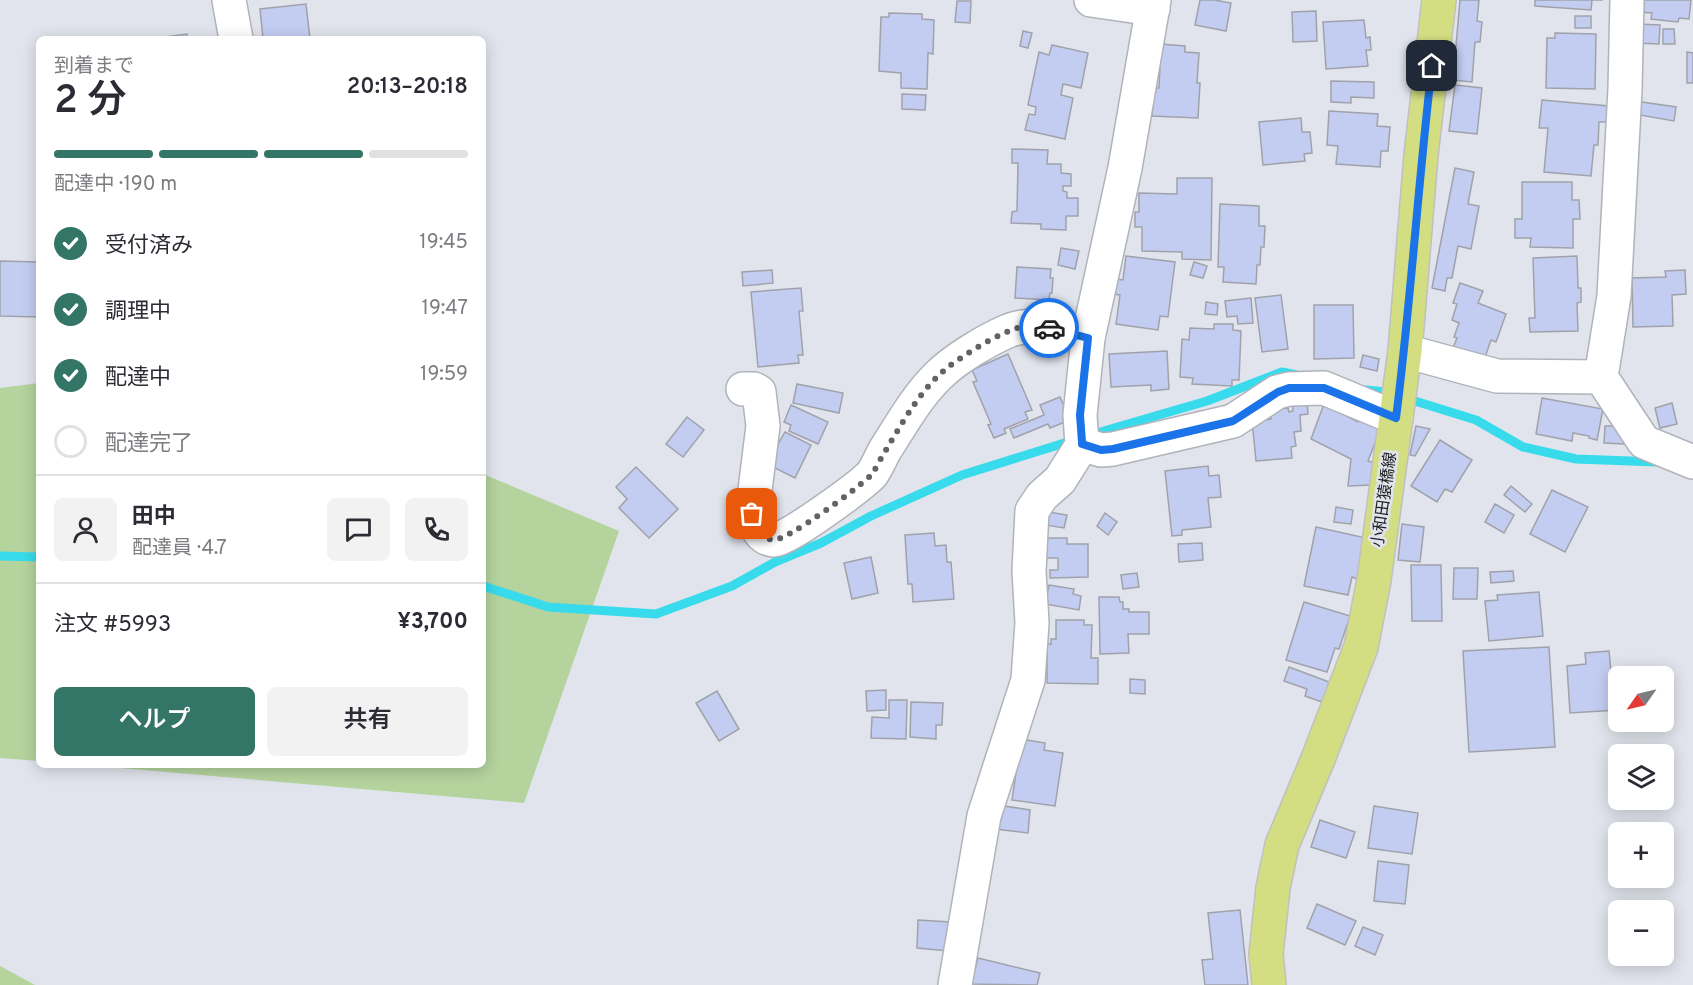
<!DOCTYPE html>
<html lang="ja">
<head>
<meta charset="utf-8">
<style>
	body { margin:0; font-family:Overpass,"Noto Sans JP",sans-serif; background:#f2f2f3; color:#2b2b33; height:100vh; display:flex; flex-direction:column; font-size:22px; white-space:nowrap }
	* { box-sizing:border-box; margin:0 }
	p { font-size:20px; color:#7c7c81 }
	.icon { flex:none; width:33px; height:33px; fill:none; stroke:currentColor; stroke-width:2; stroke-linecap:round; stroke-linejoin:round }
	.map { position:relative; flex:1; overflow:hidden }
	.drawer { position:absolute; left:36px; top:36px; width:450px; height:732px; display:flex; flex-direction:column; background:#fff; border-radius:9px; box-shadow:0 3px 15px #0003 }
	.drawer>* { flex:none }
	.needle { width:39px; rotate:236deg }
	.fabs { position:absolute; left:1608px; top:666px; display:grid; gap:12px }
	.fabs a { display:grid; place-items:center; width:66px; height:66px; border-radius:9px; background:#fff; box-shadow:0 3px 15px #0003; font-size:30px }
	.pin { position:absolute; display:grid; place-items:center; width:51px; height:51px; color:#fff; margin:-26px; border-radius:12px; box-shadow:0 3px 9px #0006 }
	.courier { position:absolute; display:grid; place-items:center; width:60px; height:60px; margin:-30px; border:4px solid #1a73e8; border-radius:50%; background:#fff; color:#222; box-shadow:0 2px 8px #0007 }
	.overview em { font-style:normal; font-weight:600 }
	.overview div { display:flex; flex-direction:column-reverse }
	.overview { display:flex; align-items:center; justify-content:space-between; height:102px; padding:0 18px }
	h1 { font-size:39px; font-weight:600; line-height:45px }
	.bar { display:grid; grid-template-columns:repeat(4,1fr); gap:9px 6px; align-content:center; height:72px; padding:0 18px }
	.bar i { height:8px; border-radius:4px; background:#e1e1e2 }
	.bar .selected { background:#337566 }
	.bar p { grid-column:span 4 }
	.line { display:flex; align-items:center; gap:15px; padding:0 18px; border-top:2px solid #e1e1e2 }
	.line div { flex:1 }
	.round { display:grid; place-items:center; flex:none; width:63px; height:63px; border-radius:9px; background:#f2f2f3 }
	ol { padding:0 18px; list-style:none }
	li { display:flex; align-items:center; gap:18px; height:66px }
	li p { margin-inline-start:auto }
	li .icon { padding:6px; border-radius:50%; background:#337566; color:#fff; stroke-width:4 }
	li:last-child { color:#7c7c81 }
	li i { width:33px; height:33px; border:3px solid #e1e1e2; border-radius:50% }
	.action { display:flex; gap:12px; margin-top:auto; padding:12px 18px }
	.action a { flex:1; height:69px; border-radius:9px; background:#337566; color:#fff; font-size:24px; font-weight:600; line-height:69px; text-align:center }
	.action a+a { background:#f2f2f3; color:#2b2b33 }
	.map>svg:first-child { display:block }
	.green { fill:#b5d39d }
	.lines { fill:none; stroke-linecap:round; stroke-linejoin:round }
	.stream { stroke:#37dbec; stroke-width:9 }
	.building { fill:#c3cdf2; stroke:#a0a2aa; stroke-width:1.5 }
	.minor-casing { stroke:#b0b3ba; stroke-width:36 }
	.major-casing { stroke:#c0c0c1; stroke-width:36 }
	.minor { stroke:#fff; stroke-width:33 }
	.major { stroke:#d3dd81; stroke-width:33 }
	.done { stroke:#626367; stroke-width:6; stroke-dasharray:0 10.8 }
	.route { stroke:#1a73e8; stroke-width:8 }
	.labels { text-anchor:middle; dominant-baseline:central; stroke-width:5; stroke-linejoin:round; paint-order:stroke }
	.street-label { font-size:16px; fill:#1d1e20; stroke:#e1e4ec }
</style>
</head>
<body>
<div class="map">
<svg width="1693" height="985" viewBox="0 0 1693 985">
	<rect width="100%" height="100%" fill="#e1e4ec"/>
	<g class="green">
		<path d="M39,383v378l-39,-3v-370z"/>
		<path d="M483,474l136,57 -95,272 -439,-38h398z"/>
		<path d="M0,966l35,19h-35z"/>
	</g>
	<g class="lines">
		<g class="stream">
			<path d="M1366,390l20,2 90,28 47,27 53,12 82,3"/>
			<path d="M1090,435l117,-34 75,-29 15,3"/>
			<path d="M0,556l39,1"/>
			<path d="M483,586l65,21 108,7 76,-28 43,-24 46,-19 50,-27 91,-41 112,-35"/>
		</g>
	</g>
	<g class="building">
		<path d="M1200,0h14l17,3 -5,28 -31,-6z"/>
		<path d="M1460,0h19l-2,21 5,1 -2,20h-5l-3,40 -19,-2z"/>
		<path d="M1535,0h68h-11l-1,10 -56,-4z"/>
		<path d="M1640,0h51l-2,19 -10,-1 -1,4 -27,-3 1,-6 -13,-1z"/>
		<path d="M957,1h14l-1,22 -15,-1z"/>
		<path d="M306,4l4,35h-47l-3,-30z"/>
		<path d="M1316,11l1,30 -24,1 -1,-30z"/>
		<path d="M889,13l33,1v5l12,1 -1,34 -5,-1 -1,36 -26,-1v-15l-22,-2 2,-54h8z"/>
		<rect x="1575" y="16" width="16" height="12"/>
		<path d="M1364,20l2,18 4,-1 1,13h-5l2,16 -42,3 -3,-47z"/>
		<path d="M1638,24l22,1 -1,19 -23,-1z"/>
		<path d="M1663,29h11l1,15h-12z"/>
		<path d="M1023,31l9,2 -4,15 -8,-2z"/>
		<path d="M1555,33l41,1 -1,55 -49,-1 1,-50h8z"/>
		<path d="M187,34v5h-37z"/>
		<path d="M1161,44l24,2v6l14,1 -2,30h3l-2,35 -46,-2 2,-28h5z"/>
		<path d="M1052,45l36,8 -7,35 -18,-4 -2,11 12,3 -8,41 -40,-9 4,-16 6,1 1,-8 -8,-2 11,-53 10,3z"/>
		<path d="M1687,52l6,1v30h-6z"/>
		<path d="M1331,81l43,1v16l-23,-1v6l-20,-1z"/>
		<path d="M1455,85l27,3 -5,46 -28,-3z"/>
		<path d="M902,94l24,1 -1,15 -23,-1z"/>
		<path d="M1542,100l67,6 -2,16h-8l-1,23h-4l-3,31 -47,-4 4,-44h-9z"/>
		<path d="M1635,101l41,6 -2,14 -40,-7z"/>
		<path d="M1329,111l49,3 -1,12 13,1 -2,24h-7l-1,16 -44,-3 2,-18 -11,-1z"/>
		<path d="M1301,118l1,14h8l2,21 -8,1 1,7 -42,4 -4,-43z"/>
		<path d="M1012,149l36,1 -1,14h14v9l10,1v12h-8v5l4,1v6h11v18h-12v14l-25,-1v-5l-30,-1 1,-11 5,-1 1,-48h-6z"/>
		<path d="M1455,168l19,4 -6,32 11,2 -8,43 -13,-3 -6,32h-5l-2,13 -13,-3z"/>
		<path d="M1177,178h35l-1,82 -29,-1v-7l-40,-1v-24h-7v-15h4v-19l38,1z"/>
		<path d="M1522,182h50v18h7l1,19h-7v29l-43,-1 1,-9h-16v-19h7z"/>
		<path d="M1220,204l39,2v20h6l-1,21h-3l-1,18h-3l-1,19 -33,-2 1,-15h-6z"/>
		<path d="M1061,248l18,3 -4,18 -17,-4z"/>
		<path d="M1126,256l49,6 -7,55 -8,-1 -2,14 -42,-6 4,-29 -7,-1 2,-15 8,1z"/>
		<path d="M1577,256l1,32h3v14l-4,1 1,28 -48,1 -1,-14h6l-2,-60z"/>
		<path d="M0,261l39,1v55l-39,-1z"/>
		<path d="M1194,262l13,4 -4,12 -13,-3z"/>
		<path d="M1017,267l34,2 -1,9h3l-1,15h-2l-1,7 -34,-2z"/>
		<path d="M772,270l1,13 -30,3 -1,-14z"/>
		<path d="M1685,270l1,24 -14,1 1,31 -40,1 -1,-49 34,-1 -1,-6z"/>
		<path d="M1460,283l23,8 -5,12 28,11 -10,28 -5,-2 -7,20 -31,-12 4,-10 -3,-1 5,-14 -7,-3 5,-16 -4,-1z"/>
		<path d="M801,288l2,23h-4l4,44h-5l1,8 -41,4 -7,-75z"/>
		<path d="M1281,295l7,54 -26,3 -7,-54z"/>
		<path d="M1251,298l2,25 -15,1 -1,-8 -10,1 -2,-16z"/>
		<path d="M1206,302l12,2 -1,11 -12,-1z"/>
		<path d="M1314,305h39l1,53 -40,1z"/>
		<path d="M1214,324h19v6l8,1 -2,49h-7v6l-40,-2 1,-6 -13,-1 2,-38 7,1 1,-12 24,1z"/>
		<path d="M1167,351l2,38 -18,2v-6l-40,2 -2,-33z"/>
		<path d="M1008,354l24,56 -7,2 3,7 -24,10 2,4 -12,5 -6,-13 3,-1 -18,-42 4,-1 -5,-11z"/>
		<path d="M1363,355l16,4 -2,12 -17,-4z"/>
		<path d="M797,384l46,9 -4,20 -46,-10z"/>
		<path d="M1060,397l10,23 -20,8 -2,-4 -34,14 -4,-9 34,-14 -4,-10z"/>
		<path d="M1542,398l61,11 -6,31 -8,-2v-2l-16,-3 -1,8 -36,-7z"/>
		<path d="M1307,401l1,13 -8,1 1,16 -7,1 2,14 -5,1 1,11 -36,3 -4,-40 19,-2 -1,-10 18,-1 1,4 4,-1 -1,-8z"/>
		<path d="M1672,403l5,21 -17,4 -5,-20z"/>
		<path d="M1324,404l34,18 3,-5 20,11 -13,33 7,2 -3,22 -24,1 3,-27 -40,-20z"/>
		<path d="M791,405l37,17 -10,22 -29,-13 2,-6 -7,-3z"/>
		<path d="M687,417l17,13 -21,27 -17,-13z"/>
		<path d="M1416,426l14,3 -15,27 -5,-1z"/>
		<path d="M1605,426h19v18l-20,-1z"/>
		<path d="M785,432l26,13 -16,33 -28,-14z"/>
		<path d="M1440,440l32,20 -20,32 -7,-3 -8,13 -26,-16z"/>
		<path d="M1208,466l1,10 10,-1 2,22 -13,1 3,29 -29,3v5l-10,1 -7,-65z"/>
		<path d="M636,467l42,42 -29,29 -30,-30 8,-9 -11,-12z"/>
		<path d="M1511,486l21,18 -7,8 -21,-17z"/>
		<path d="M1552,490l36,17 -23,45 -35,-18z"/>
		<path d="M1495,504l19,11 -10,18 -19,-11z"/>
		<path d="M1336,507l17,3 -2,14 -17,-2z"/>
		<path d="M1049,512l18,3 -3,13 -18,-3z"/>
		<path d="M1105,513l12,9 -9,13 -11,-9z"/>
		<path d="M1402,524l22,3 -4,35 -22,-2z"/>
		<path d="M1316,527l50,11 -8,41 -6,-2 -4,18 -44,-9z"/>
		<path d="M934,533l1,13 11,-1 1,17h4l3,37 -41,3 -1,-18h-4l-3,-49z"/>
		<path d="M1044,538h23v6h21v33l-38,1v-8h8v-12h-13z"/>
		<path d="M1202,543l1,17 -24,2 -1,-18z"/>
		<path d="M871,557l7,36 -26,6 -8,-36z"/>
		<path d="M1411,565h30l1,56h-30z"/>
		<path d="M1454,568h24l-1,31h-24z"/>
		<path d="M1513,571l1,10 -23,2 -1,-11z"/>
		<path d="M1137,573l2,14 -16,2 -2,-14z"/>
		<path d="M1049,585l25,4 -1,5 8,2 -2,14 -34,-6z"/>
		<path d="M1539,592l4,44 -54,5 -4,-40 13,-1 -1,-5z"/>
		<path d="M1099,597h20l1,5h3v7h6v3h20v22h-21l1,19 -29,1z"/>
		<path d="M1304,602l46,14 -11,33 -4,-1 -8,24 -41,-12z"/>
		<path d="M1056,620h28v5h8l-1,33h7v26l-51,-1v-39h4v-5h5z"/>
		<path d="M1549,647l6,100 -86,5 -6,-101z"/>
		<path d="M1609,651l3,32 6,-1v28l-48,3 -3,-47 19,-2 -1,-11z"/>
		<path d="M1289,667l40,15 -7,20 -17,-6 2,-7 -23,-8z"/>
		<path d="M1130,679l15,1v14l-15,-1z"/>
		<path d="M886,690v20l-19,1 -1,-20z"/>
		<path d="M717,691l22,38 -20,12 -23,-38z"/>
		<path d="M889,700h18l-1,39 -35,-1 1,-21 17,1z"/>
		<path d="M911,702l32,1 -1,22h-6v14l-26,-2z"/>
		<path d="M1021,739l24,4 -1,7 19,3 -8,53 -43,-6z"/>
		<path d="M998,805l32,5 -2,23 -33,-4z"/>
		<path d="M1374,806l44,7 -6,41 -44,-6z"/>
		<path d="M1320,820l35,12 -9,26 -35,-11z"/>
		<path d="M1378,861l31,4 -4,39 -31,-3z"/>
		<path d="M1317,904l39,17 -11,24 -38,-17z"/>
		<path d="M1240,910l8,75h-43l-3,-25 11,-1 -5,-46z"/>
		<path d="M918,920l32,2 -2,29 -31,-3z"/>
		<path d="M1363,927l20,8 -8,20 -20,-9z"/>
		<path d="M978,958l62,15 -3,12 -66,-1z"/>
	</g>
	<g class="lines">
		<defs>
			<g id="minor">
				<path d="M229,0l7,39"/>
				<path d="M1091,0l62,9"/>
				<path d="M1627,0l-2,89 -11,207 -13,81 43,65 49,20"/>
				<path d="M1405,351l92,25 104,1"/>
				<path d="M743,389h11l5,3 4,34 -11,88c3,12 8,25 22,26 12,1 88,-55 98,-66 5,-7 9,-17 13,-24 16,-25 32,-54 54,-75 16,-16 48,-35 69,-44 26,-11 54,-1 80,7"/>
				<path d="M1082,444l19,6 12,-1 120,-28 44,-29 12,-3 35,-1 72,30"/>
				<path d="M955,985l29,-169 44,-136 4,-57 -3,-52 3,-60 10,-15 18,-16 22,-35 -2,-30 8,-77 37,-170 29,-168"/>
			</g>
			<path id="major" d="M1269,985l-3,-31 7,-66 9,-43 36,-86 43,-112 13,-67 31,-229 16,-196 18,-155"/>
		</defs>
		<use href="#minor" class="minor-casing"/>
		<use href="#major" class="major-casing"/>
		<use href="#minor" class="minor"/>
		<use href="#major" class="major"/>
	</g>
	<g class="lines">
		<path class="done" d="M752,514c3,12 8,25 22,26 12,1 89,-55 98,-66 5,-7 9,-17 14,-24 15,-25 31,-54 53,-75 15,-15 66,-47 87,-49 7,-1 16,0 23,2"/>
		<path class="route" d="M1049,328l39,10 -8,77 2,27v2l19,6 12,-1 120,-28 45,-29 11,-4h35l72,30c15,-117 22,-235 36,-352"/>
	</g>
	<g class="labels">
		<g class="street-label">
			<text transform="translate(1385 500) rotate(-82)">小和田猿橋線</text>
		</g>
	</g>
</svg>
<div class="fabs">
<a><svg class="needle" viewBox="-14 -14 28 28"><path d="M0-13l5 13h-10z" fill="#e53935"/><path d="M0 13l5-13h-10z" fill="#7c7c81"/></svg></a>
<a><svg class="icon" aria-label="layers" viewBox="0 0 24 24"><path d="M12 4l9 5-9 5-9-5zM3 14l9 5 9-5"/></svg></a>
<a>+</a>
<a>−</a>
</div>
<div class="pin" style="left:752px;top:514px;background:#ea580c"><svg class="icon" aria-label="bag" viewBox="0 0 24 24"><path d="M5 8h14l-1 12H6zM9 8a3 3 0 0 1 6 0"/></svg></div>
<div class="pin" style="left:1432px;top:66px;background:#1f2937"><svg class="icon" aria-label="home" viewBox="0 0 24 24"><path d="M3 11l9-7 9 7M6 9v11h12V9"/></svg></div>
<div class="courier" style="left:1049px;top:328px"><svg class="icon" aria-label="car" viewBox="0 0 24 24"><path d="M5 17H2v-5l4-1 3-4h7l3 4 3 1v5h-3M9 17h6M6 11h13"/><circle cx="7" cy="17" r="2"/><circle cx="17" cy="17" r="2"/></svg></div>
<section class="drawer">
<div class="overview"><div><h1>2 分</h1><p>到着まで</p></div><em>20:13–20:18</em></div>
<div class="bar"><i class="selected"></i><i class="selected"></i><i class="selected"></i><i></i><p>配達中 · 190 m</p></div>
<ol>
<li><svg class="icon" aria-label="check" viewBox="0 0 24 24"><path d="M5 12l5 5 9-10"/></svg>受付済み<p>19:45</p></li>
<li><svg class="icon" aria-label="check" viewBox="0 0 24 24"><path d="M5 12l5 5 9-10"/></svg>調理中<p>19:47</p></li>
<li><svg class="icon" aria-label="check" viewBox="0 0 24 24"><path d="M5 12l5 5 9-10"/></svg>配達中<p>19:59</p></li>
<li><i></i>配達完了</li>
</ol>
<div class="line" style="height:108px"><a class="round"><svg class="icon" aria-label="person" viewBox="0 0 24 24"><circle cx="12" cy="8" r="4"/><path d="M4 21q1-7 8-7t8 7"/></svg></a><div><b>田中</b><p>配達員 · 4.7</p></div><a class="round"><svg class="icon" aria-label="chat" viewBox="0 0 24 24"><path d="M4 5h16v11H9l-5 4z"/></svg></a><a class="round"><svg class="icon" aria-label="phone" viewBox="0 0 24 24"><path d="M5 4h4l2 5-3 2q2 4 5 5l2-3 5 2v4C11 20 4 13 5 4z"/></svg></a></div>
<div class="line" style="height:78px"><div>注文 #5993</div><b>¥3,700</b></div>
<div class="action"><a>ヘルプ</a><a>共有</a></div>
</section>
</div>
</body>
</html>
